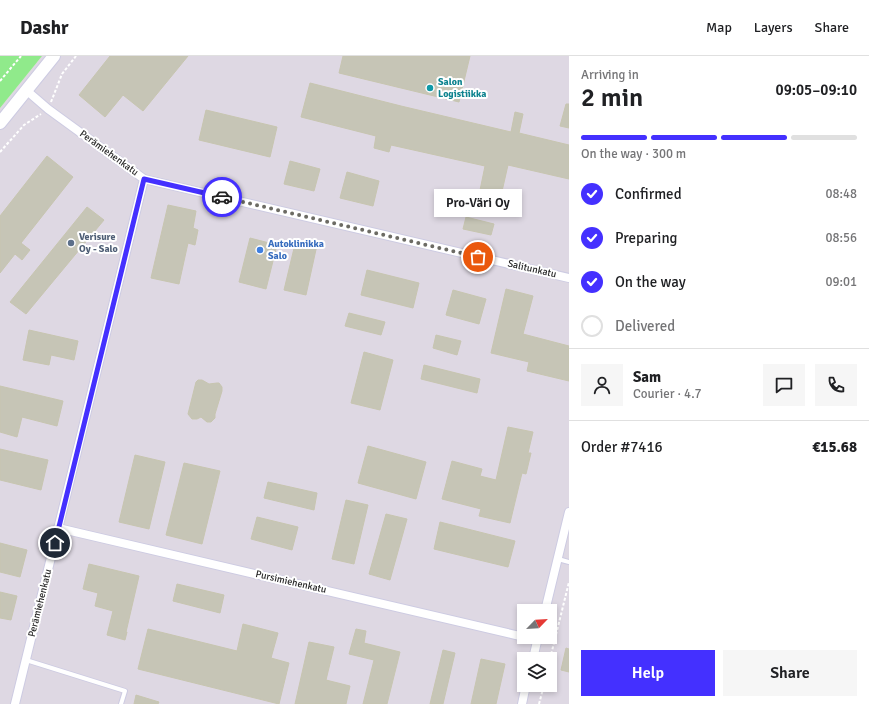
<!DOCTYPE html>
<html lang="en">
<head>
<meta charset="utf-8">
<style>
	body { margin:0; font-family:Signika,sans-serif; background:#f6f6f6; color:#202124; height:100vh; display:flex; flex-direction:column; font-size:15px; white-space:nowrap }
	* { box-sizing:border-box; margin:0 }
	p { font-size:13px; color:#757577 }
	.icon { flex:none; width:22px; height:22px; fill:none; stroke:currentColor; stroke-width:2; stroke-linecap:round; stroke-linejoin:round }
	.map { position:relative; flex:1; overflow:hidden }
	.sheet { display:flex; flex-direction:column; background:#fff; width:300px }
	.sheet>* { flex:none }
	.needle { width:26px; rotate:65deg }
	.controls { position:absolute; left:517px; top:548px; display:grid; gap:8px }
	.controls a { display:grid; place-items:center; width:40px; height:40px; border-radius:0px; background:#fff; box-shadow:0 2px 6px #0003; font-size:20px }
	.pin { position:absolute; display:grid; place-items:center; width:34px; height:34px; color:#fff; margin:-17px; border:2px solid #fff; border-radius:50%; box-shadow:0 1px 4px #0007 }
	.courier { position:absolute; display:grid; place-items:center; width:40px; height:40px; margin:-20px; border:3px solid #4430ff; border-radius:50%; background:#fff; color:#222; box-shadow:0 1px 5px #0007 }
	.bubble { position:absolute; height:28px; border-radius:0px; background:#fff; box-shadow:0 2px 6px #0003; font-size:13px; font-weight:600; line-height:28px; text-align:center }
	.overview em { font-style:normal; font-weight:600 }
	.overview div { display:flex; flex-direction:column-reverse }
	.overview { display:flex; align-items:center; justify-content:space-between; height:68px; padding:0 12px }
	h1 { font-size:26px; font-weight:600; line-height:30px }
	.bar { display:grid; grid-template-columns:repeat(4,1fr); gap:6px 4px; align-content:center; height:48px; padding:0 12px }
	.bar i { height:5px; border-radius:3px; background:#e0e0e0 }
	.bar .on { background:#4430ff }
	.bar p { grid-column:span 4 }
	.line { display:flex; align-items:center; gap:10px; padding:0 12px; border-top:1px solid #e0e0e0 }
	.line div { flex:1 }
	.round { display:grid; place-items:center; flex:none; width:42px; height:42px; border-radius:0px; background:#f6f6f6 }
	ol { padding:0 12px; list-style:none }
	li { display:flex; align-items:center; gap:12px; height:44px }
	li p { margin-inline-start:auto }
	li .icon { padding:4px; border-radius:50%; background:#4430ff; color:#fff; stroke-width:4 }
	li:last-child { color:#757577 }
	li i { width:22px; height:22px; border:2px solid #e0e0e0; border-radius:50% }
	.primary-button { display:flex; gap:8px; margin-top:auto; padding:8px 12px }
	.primary-button a { flex:1; height:46px; border-radius:0px; background:#4430ff; color:#fff; font-size:16px; font-weight:600; line-height:46px; text-align:center }
	.primary-button a+a { background:#f6f6f6; color:#202124 }
	header { display:flex; align-items:center; gap:24px; box-sizing:border-box; height:56px; padding:0 20px; background:#fff; border-bottom:1px solid #e0e0e0 }
	header strong { font-size:19px }
	nav { display:flex; gap:22px; margin-inline-start:auto; font-size:14px }
	main { display:flex; flex:1; min-height:0 }
	.map>svg:first-child { display:block }
	.industrial { fill:#ded8e3; fill-rule:evenodd }
	.green { fill:#90ea8b }
	.building { fill:#c6c5b6; stroke:#c7c5b0 }
	.lines { fill:none; stroke-linecap:round; stroke-linejoin:round }
	.service-casing { stroke:#cdcbe2; stroke-width:6 }
	.minor-casing { stroke:#cdcbe2; stroke-width:10 }
	.secondary-casing { stroke:#cdcbe2; stroke-width:14 }
	.path { stroke:#fff; stroke-width:2; stroke-dasharray:3 2; stroke-linecap:butt }
	.service { stroke:#fff; stroke-width:4 }
	.minor { stroke:#fff; stroke-width:8 }
	.secondary { stroke:#fff; stroke-width:12 }
	.done { stroke:#6c6b64; stroke-width:4; stroke-dasharray:0 7.2 }
	.route { stroke:#4430ff; stroke-width:5 }
	.culture-dot { fill:#0f9aa8; stroke:#fff; stroke-width:1.5 }
	.service-dot { fill:#5c6f8a; stroke:#fff; stroke-width:1.5 }
	.shop-dot { fill:#3f7fe0; stroke:#fff; stroke-width:1.5 }
	.labels { text-anchor:middle; dominant-baseline:central; stroke-width:4; stroke-linejoin:round; paint-order:stroke }
	.culture-label { font-size:10px; font-weight:bold; fill:#0d838f; stroke:#fff; text-anchor:start }
	.street-label { font-size:10px; fill:#272727; stroke:#fff }
	.service-label { font-size:10px; font-weight:bold; fill:#4e5e75; stroke:#fff; text-anchor:start }
	.shop-label { font-size:10px; font-weight:bold; fill:#366cbe; stroke:#fff; text-anchor:start }
</style>
</head>
<body>
<header>
<strong>Dashr</strong>
<nav><a>Map</a><a>Layers</a><a>Share</a></nav>
</header>
<main>
<div class="map">
<svg width="569" height="648" viewBox="0 0 569 648">
	<rect width="100%" height="100%" fill="#ece9d6"/>
	<path class="industrial" d="M42,0h527v648h-569v-596zM524,555h26v26h-26zM524,603h26v26h-26z"/>
	<path class="green" d="M0,0h42l-42,52z"/>
	<g class="building">
		<path d="M110,0h78l-45,55 -20,-16 -18,22 -26,-22z"/>
		<path d="M343,0h127l-11,46 -120,-29z"/>
		<path d="M310,27l91,23 110,26 4,-20 8,2 -4,19 50,12v34l-61,-14 -8,35 -21,-5 6,-29 -94,-21 -2,7 -15,-4 2,-12 -75,-19z"/>
		<path d="M566,48h3v24l-9,-2z"/>
		<path d="M206,54l71,17 -7,30 -71,-17z"/>
		<path d="M47,100l26,21 -52,66 9,7 -8,10 -7,-6 -15,19v-57z"/>
		<path d="M290,105l30,8 -6,22 -30,-7z"/>
		<path d="M347,116l32,9 -6,25 -33,-8z"/>
		<path d="M168,149l28,6 -3,17 5,2 -3,15 -7,-2 -9,41 -28,-6z"/>
		<path d="M87,151l17,13 -78,94 -16,-12z"/>
		<path d="M466,161l28,7 -3,11 -28,-6z"/>
		<path d="M250,182l27,7 -11,44 -27,-7z"/>
		<path d="M296,184l21,5 -11,50 -22,-5z"/>
		<path d="M367,214l52,13 -6,25 -52,-13z"/>
		<path d="M506,233l27,7 -10,38 46,12v35l-42,-10 2,-9 -38,-9z"/>
		<path d="M453,234l33,9 -7,25 -33,-9z"/>
		<path d="M349,257l36,9 -4,13 -36,-9z"/>
		<path d="M29,274l49,11 -4,19 -23,-5 -2,10 -26,-5z"/>
		<path d="M436,279l25,6 -4,14 -24,-7z"/>
		<path d="M364,296l29,8 -13,50 -29,-7z"/>
		<path d="M424,309l56,14 -3,14 -56,-14z"/>
		<path d="M198,324h4l7,4 8,-1h2l3,4v4l-7,23v4l-4,4h-4l-6,-5 -4,2h-5l-4,-5 8,-32z"/>
		<path d="M0,330l63,15 -6,25 -35,-9 -5,20 -17,-5z"/>
		<path d="M508,371l25,5 -5,21h3l-5,21 -4,-1 -12,50 -31,-7 2,-7 -39,-10 10,-38 30,8 -2,7 16,4z"/>
		<path d="M368,390l58,16 -10,37 -58,-16z"/>
		<path d="M0,393l48,11 -7,30 -41,-10z"/>
		<path d="M135,399l30,7 -16,67 -30,-7z"/>
		<path d="M184,407l36,8 -18,73 -36,-9z"/>
		<path d="M268,426l49,11 -3,17 -50,-12z"/>
		<path d="M346,444l22,5 -14,59 -22,-5z"/>
		<path d="M386,458l21,5 -17,61 -21,-6z"/>
		<path d="M257,461l41,10 -6,23 -41,-11z"/>
		<path d="M440,466l75,19 -7,26 -74,-18z"/>
		<path d="M0,487l27,7 -7,27 -20,-5z"/>
		<path d="M89,508l50,12 -13,56h1l-2,8 -18,-5 6,-24 -18,-5 3,-13 -15,-4z"/>
		<path d="M177,528l47,11 -4,18 -47,-12z"/>
		<path d="M0,536l17,4 -6,24 -11,-2z"/>
		<path d="M243,568l35,9 -7,25 18,5 -10,41 -141,-35 10,-40 89,22z"/>
		<path d="M356,573l10,2 -2,12 36,9 -13,52h-24l11,-44 -25,-6z"/>
		<path d="M309,586l25,5 -8,33 24,6 -4,18h-51z"/>
		<path d="M566,592l3,1v23l-8,-2z"/>
		<path d="M443,594l12,3 -12,51h-13z"/>
		<path d="M481,603l24,5 -9,40h-25z"/>
		<path d="M136,639l23,7 -1,2h-24z"/>
	</g>
	<g class="lines">
		<defs>
			<g id="service">
				<path d="M558,503l11,3"/>
				<path d="M26,604l99,31 -4,13"/>
			</g>
			<g id="minor">
				<path d="M144,123l425,99"/>
				<path d="M58,472l466,109"/>
				<path d="M545,555l24,-99"/>
				<path d="M533,603l5,-22"/>
				<path d="M15,648l129,-525 -96,-70 -22,-19"/>
				<path d="M522,648l4,-19"/>
			</g>
			<path id="secondary" d="M0,67l54,-67"/>
		</defs>
		<use href="#service" class="service-casing"/>
		<use href="#minor" class="minor-casing"/>
		<use href="#secondary" class="secondary-casing"/>
		<g class="path">
			<path d="M0,25l21,-25"/>
			<path d="M51,46l11,-28 14,-18"/>
			<path d="M0,96l24,-27 17,-11"/>
			<path d="M550,603l19,-77"/>
			<path d="M539,648l5,-19"/>
		</g>
		<use href="#service" class="service"/>
		<use href="#minor" class="minor"/>
		<use href="#secondary" class="secondary"/>
	</g>
	<g class="lines">
		<path class="done" d="M222,141l256,60"/>
		<path class="route" d="M55,487l89,-364 78,18"/>
	</g>
	<circle class="culture-dot" cx="430" cy="32" r="4"/>
	<circle class="service-dot" cx="71" cy="187" r="4"/>
	<circle class="shop-dot" cx="260" cy="194" r="4"/>
	<g class="labels">
		<g class="culture-label">
			<text x="438" y="26">Salon<tspan x="438" dy="12">Logistiikka</tspan></text>
		</g>
		<g class="street-label">
			<text transform="translate(109 97) rotate(36)">Perämiehenkatu</text>
			<text transform="translate(532 213) rotate(13)">Salitunkatu</text>
			<text transform="translate(291 526) rotate(13)">Pursimiehenkatu</text>
			<text transform="translate(40 547) rotate(-76)">Perämiehenkatu</text>
		</g>
		<g class="service-label">
			<text x="79" y="181">Verisure<tspan x="79" dy="12">Oy - Salo</tspan></text>
		</g>
		<g class="shop-label">
			<text x="268" y="188">Autoklinikka<tspan x="268" dy="12">Salo</tspan></text>
		</g>
	</g>
</svg>
<div class="controls">
<a><svg class="needle" viewBox="-14 -14 28 28"><path d="M0-13l5 13h-10z" fill="#e53935"/><path d="M0 13l5-13h-10z" fill="#757577"/></svg></a>
<a><svg class="icon" aria-label="layers" viewBox="0 0 24 24"><path d="M12 4l9 5-9 5-9-5zM3 14l9 5 9-5"/></svg></a>
</div>
<div class="pin" style="left:478px;top:201px;background:#ea580c"><svg class="icon" aria-label="bag" viewBox="0 0 24 24"><path d="M5 8h14l-1 12H6zM9 8a3 3 0 0 1 6 0"/></svg></div>
<div class="pin" style="left:55px;top:487px;background:#1f2937"><svg class="icon" aria-label="home" viewBox="0 0 24 24"><path d="M3 11l9-7 9 7M6 9v11h12V9"/></svg></div>
<div class="courier" style="left:222px;top:141px"><svg class="icon" aria-label="car" viewBox="0 0 24 24"><path d="M5 17H2v-5l4-1 3-4h7l3 4 3 1v5h-3M9 17h6M6 11h13"/><circle cx="7" cy="17" r="2"/><circle cx="17" cy="17" r="2"/></svg></div>
<div class="bubble" style="left:434px;top:133px;width:88px">Pro-Väri Oy</div>
</div>
<section class="sheet">
<div class="overview"><div><h1>2 min</h1><p>Arriving in</p></div><em>09:05–09:10</em></div>
<div class="bar"><i class="on"></i><i class="on"></i><i class="on"></i><i></i><p>On the way · 300 m</p></div>
<ol>
<li><svg class="icon" aria-label="check" viewBox="0 0 24 24"><path d="M5 12l5 5 9-10"/></svg>Confirmed<p>08:48</p></li>
<li><svg class="icon" aria-label="check" viewBox="0 0 24 24"><path d="M5 12l5 5 9-10"/></svg>Preparing<p>08:56</p></li>
<li><svg class="icon" aria-label="check" viewBox="0 0 24 24"><path d="M5 12l5 5 9-10"/></svg>On the way<p>09:01</p></li>
<li><i></i>Delivered</li>
</ol>
<div class="line" style="height:72px"><a class="round"><svg class="icon" aria-label="person" viewBox="0 0 24 24"><circle cx="12" cy="8" r="4"/><path d="M4 21q1-7 8-7t8 7"/></svg></a><div><b>Sam</b><p>Courier · 4.7</p></div><a class="round"><svg class="icon" aria-label="chat" viewBox="0 0 24 24"><path d="M4 5h16v11H9l-5 4z"/></svg></a><a class="round"><svg class="icon" aria-label="phone" viewBox="0 0 24 24"><path d="M5 4h4l2 5-3 2q2 4 5 5l2-3 5 2v4C11 20 4 13 5 4z"/></svg></a></div>
<div class="line" style="height:52px"><div>Order #7416</div><b>€15.68</b></div>
<div class="primary-button"><a>Help</a><a>Share</a></div>
</section>
</main>
</body>
</html>
